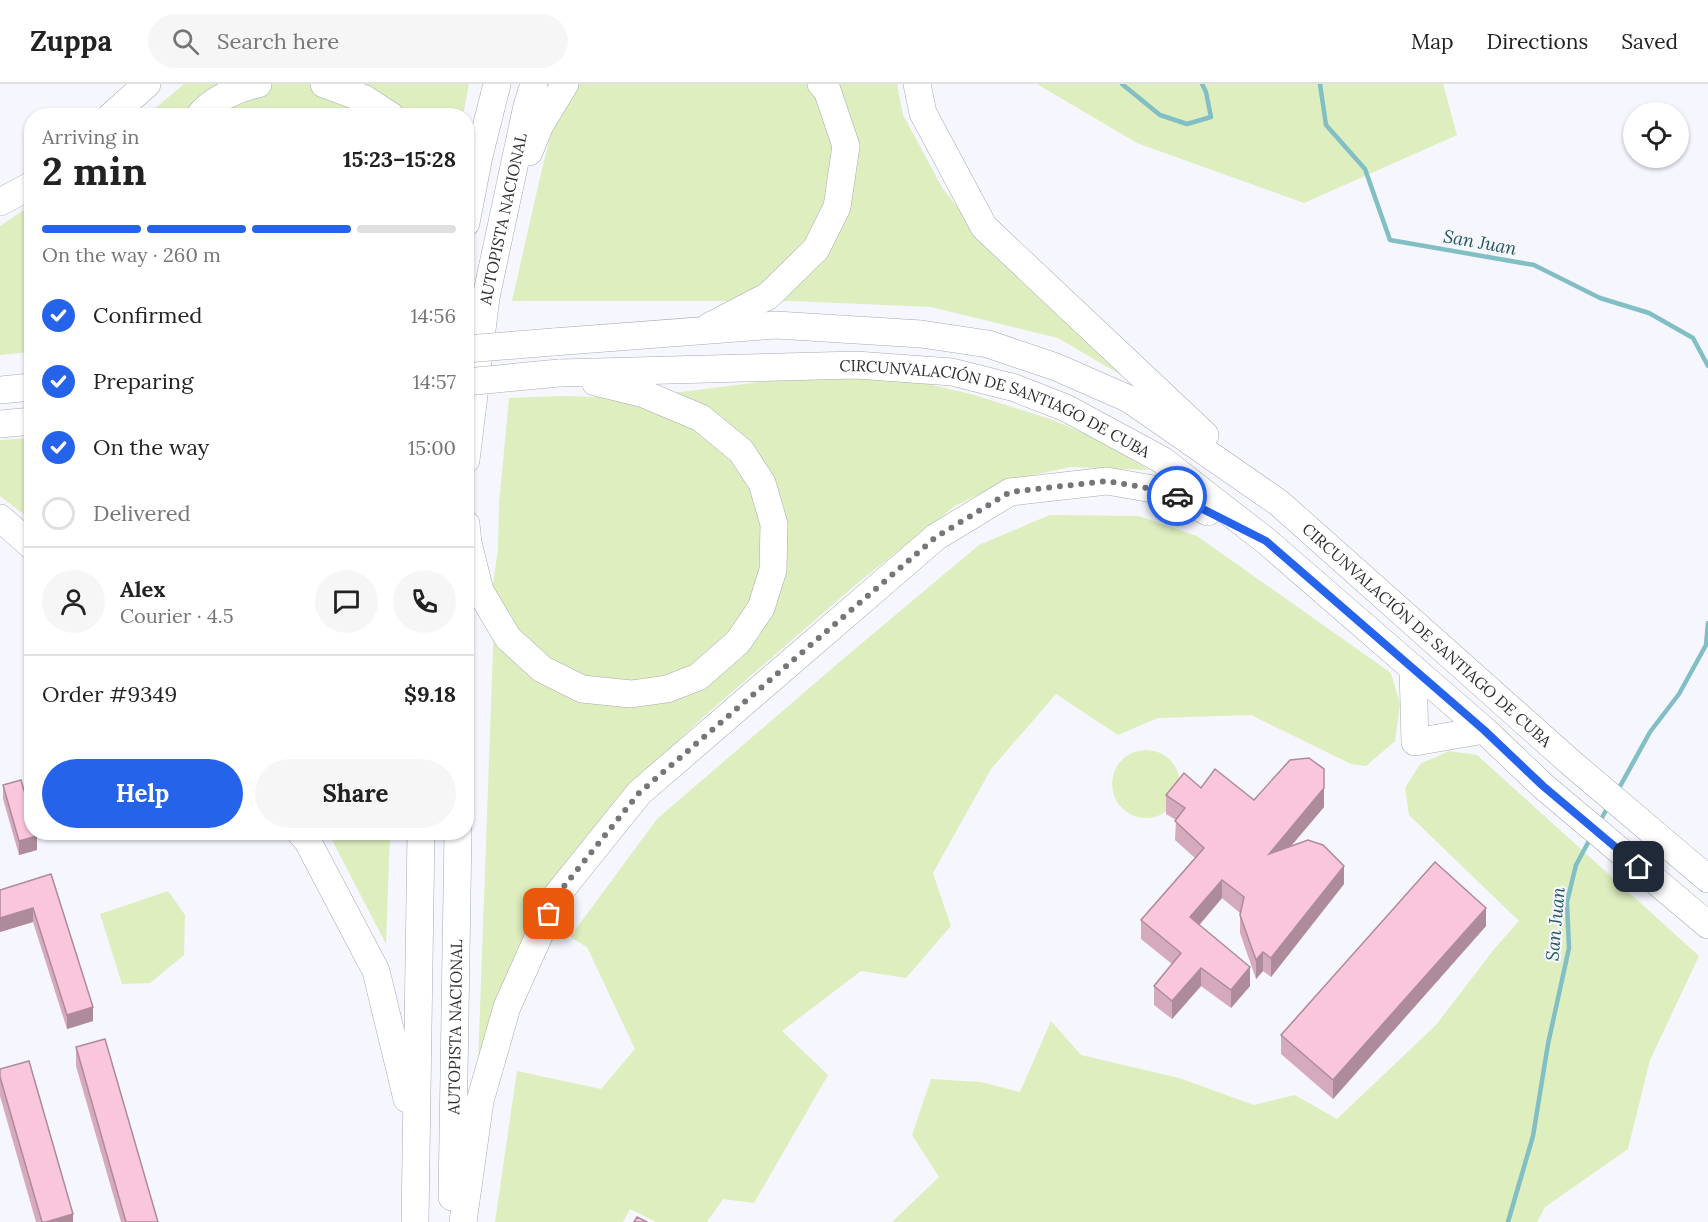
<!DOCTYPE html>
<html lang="en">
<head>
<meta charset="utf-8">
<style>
	body { margin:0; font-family:Lora,serif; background:#f6f6f6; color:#222; height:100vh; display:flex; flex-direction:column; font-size:22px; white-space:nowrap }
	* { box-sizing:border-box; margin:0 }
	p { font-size:20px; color:#767676 }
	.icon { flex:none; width:33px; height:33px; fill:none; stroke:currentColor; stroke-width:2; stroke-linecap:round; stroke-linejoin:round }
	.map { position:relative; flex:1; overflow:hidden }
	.details { position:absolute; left:24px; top:24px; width:450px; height:732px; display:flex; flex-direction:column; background:#fff; border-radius:24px; box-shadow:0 2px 4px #0004 }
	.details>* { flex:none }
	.buttons { position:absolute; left:1623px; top:18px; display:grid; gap:12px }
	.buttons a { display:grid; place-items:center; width:66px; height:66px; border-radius:50%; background:#fff; box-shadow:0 2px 4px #0004; font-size:30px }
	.pin { position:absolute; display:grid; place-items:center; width:51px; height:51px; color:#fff; margin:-26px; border-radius:12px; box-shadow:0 3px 9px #0006 }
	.courier { position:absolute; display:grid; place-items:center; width:60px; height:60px; margin:-30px; border:4px solid #2563eb; border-radius:50%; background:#fff; color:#222; box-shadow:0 2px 8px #0007 }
	.headline em { font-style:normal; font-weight:700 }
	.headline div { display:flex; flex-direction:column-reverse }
	.headline { display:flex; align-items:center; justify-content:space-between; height:102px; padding:0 18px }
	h1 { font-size:39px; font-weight:700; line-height:45px }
	.bar { display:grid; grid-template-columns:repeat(4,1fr); gap:9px 6px; align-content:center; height:72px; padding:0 18px }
	.bar i { height:8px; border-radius:4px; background:#e0e0e0 }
	.bar .on { background:#2563eb }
	.bar p { grid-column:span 4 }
	.line { display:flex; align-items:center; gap:15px; padding:0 18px; border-top:2px solid #e0e0e0 }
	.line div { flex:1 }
	.round { display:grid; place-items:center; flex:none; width:63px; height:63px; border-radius:32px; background:#f6f6f6 }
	ol { padding:0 18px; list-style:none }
	li { display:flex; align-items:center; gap:18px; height:66px }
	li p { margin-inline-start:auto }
	li .icon { padding:6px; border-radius:50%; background:#2563eb; color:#fff; stroke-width:4 }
	li:last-child { color:#767676 }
	li i { width:33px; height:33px; border:3px solid #e0e0e0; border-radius:50% }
	.button { display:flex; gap:12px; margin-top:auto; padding:12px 18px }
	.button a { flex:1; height:69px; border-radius:36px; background:#2563eb; color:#fff; font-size:24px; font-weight:700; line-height:69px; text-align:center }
	.button a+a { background:#f6f6f6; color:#222 }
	header { display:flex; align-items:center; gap:36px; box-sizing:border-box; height:84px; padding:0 30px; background:#fff; border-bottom:2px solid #e0e0e0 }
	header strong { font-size:28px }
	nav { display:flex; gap:33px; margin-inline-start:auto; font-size:21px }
	.search { width:420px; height:54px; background:#f6f6f6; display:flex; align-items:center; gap:15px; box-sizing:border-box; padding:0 21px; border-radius:33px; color:#767676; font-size:22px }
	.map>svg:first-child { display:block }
	.green { fill:#deeebf }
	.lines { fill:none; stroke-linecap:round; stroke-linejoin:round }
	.stream { stroke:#81bfc5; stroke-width:4.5 }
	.highway-casing { stroke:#a8aab1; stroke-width:28 }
	.highway { stroke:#fff; stroke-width:27 }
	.highway-bridge-casing { stroke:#a8aab1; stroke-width:28; stroke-linecap:butt }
	.highway-bridge { stroke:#fff; stroke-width:27 }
	.wall { fill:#d6aabd }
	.shaded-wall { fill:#ae8b9a }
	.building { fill:#f9c6dc; stroke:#ae8b9a; stroke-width:1.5 }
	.done { stroke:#75757a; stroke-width:6; stroke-dasharray:0 10.8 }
	.route { stroke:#2563eb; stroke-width:8 }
	.labels { text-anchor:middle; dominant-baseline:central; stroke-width:4.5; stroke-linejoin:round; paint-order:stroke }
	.street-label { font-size:16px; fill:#303033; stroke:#f5f6fe }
	.water-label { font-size:18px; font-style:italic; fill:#24585e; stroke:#f5f6fe }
</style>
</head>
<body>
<header>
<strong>Zuppa</strong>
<div class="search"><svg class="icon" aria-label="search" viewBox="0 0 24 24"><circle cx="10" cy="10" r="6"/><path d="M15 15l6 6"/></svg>Search here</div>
<nav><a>Map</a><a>Directions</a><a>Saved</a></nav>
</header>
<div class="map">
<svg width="1708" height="1138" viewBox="0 0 1708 1138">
	<rect width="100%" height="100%" fill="#f5f6fe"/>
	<g class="green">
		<path d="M184,0h285l-6,31 -317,1z"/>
		<path d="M563,0h334l6,31 40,74 49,60 146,136 -80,-47 -127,-31 -138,-6h-281l27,-119z"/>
		<path d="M1037,0h406l14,51 -153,68 -167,-60z"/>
		<path d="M31,121v147l-31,3v-129z"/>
		<path d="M851,291l60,5 60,14 79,25 50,21 49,30 -79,-3 -63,14 -52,25 -96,76 -149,129 -84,78 -83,102 -65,174 16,-444 -2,-30 6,-42 1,-45 10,-106 54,-2 70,2 151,-19z"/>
		<path d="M31,354h1l-1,82 -31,-24v-56z"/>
		<path d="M1050,431l89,1 58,20 194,137 9,31 -5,37 -29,25 -15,-2 -100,-49 -93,3 -40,17 -62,-41 -65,75 -58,104 18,53 -45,52 -45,-7 -79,60 46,44 -74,128 -31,-4 -16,23h-51l-26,-13 -7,13h-128l22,-151 84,18 34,-40 -48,-102 -17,-10 87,-118 186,-160 136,-114z"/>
		<circle cx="1146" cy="700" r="34"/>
		<path d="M1449,667l28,4 222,201 -49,104 -22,89 -83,58 -8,15h-645l47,-45 -27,-42 19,-56 50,3 39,10 31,-71 30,34 98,23 75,27 41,-10 42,24 99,-94 59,-77 24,-27 -110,-106 -4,-27 15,-24z"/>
		<path d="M326,749h64l-4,111 -54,-104z"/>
		<path d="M168,807l17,24 -1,40 -34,28 -28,1 -22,-70z"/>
	</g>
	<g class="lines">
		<g class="stream">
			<path d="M1122,0l38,31 27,9 24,-7 -5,-25 -4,-8"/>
			<path d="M1320,0l6,41 39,44 25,71 144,25 66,33 49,15 44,25 15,28"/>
			<path d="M1618,706l32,-58 29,-38 27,-49 2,-22"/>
			<path d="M1600,737l9,-16"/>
			<path d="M1508,1138l25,-86 15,-92 21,-96 -2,-46 9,-37 14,-26"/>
		</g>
		<defs>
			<g id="highway">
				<path d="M324,0l41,15 26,17"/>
				<path d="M917,0l6,29 61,114 221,208"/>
				<path d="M111,32l36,-32"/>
				<path d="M199,32c12,-16 39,-28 59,-32"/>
				<path d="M529,68l11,-27 25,-41"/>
				<path d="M0,118l32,-17"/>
				<path d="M466,139l13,-67 18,-72"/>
				<path d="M710,242l58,-30 48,-47 21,-42 9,-61 -19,-56 -6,-6"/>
				<path id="s1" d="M553,258l223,-17 145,9 67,10 68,23 73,32 150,104 291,259 138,117"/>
				<path id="s2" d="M559,289l297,-8 96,7 63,16 51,20 96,52 104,81 218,189 59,56 165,139"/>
				<path d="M0,306l32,-3"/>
				<path d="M0,340l32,-3"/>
				<path id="s3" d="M466,376l20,-163 41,-191 7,-22"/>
				<path d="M0,434l32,28"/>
				<path d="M466,440l2,19 12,48 28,47 34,31 40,20 49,5 36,-5 31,-12 40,-35 23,-34 12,-38 1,-46 -12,-41 -21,-32 -40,-33 -57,-24 -49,-12"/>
				<path d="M1413,584l2,74 69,-12"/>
				<path d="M300,748l7,8 69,131 31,128"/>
				<path id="s4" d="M452,1113l6,-365"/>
				<path d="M415,1138l6,-390"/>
				<path d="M463,1138l17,-121 27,-94 50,-112 82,-102 297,-256 74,-45 97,-11 63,11 38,20"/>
			</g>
		</defs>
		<use href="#highway" class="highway-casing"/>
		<use href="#highway" class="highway"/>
		<defs>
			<g id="highway-bridge">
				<path d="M466,265l87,-7"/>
				<path d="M466,298l93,-9"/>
			</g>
		</defs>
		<use href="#highway-bridge" class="highway-bridge-casing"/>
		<use href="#highway-bridge" class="highway-bridge"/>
	</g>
	<g class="wall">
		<path d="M3,701l34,65 -18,5 -16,-56z"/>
		<path d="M1201,704l53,12 70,7 -33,39 53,38 -73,93 -8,-6 -7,8 -16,-46v-20l-18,-15 -23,27 51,61 -19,22 -30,-22 -29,33 -18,-14v-19l18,-22 -31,-25v-19l54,-62 -20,-18 1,-20 -10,-6v-19z"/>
		<path d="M51,790l42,147 -26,8 -34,-107 -33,10v-42z"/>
		<path d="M1486,842l-153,173 -52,-45v-19z"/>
		<path d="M76,963l82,175h-37l-45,-156z"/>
		<path d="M0,985l73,153h-37l-36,-126z"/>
	</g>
	<g class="shaded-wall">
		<path d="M1324,685v38l-55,65v-18z"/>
		<path d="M37,752v14l-18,5v-14z"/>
		<path d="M1344,782v18l-73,93v-19z"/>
		<path d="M1222,796v18l-32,38v-19z"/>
		<path d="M33,824v14l-33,10v-14z"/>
		<path d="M1486,824v18l-153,173v-19z"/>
		<path d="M1263,868v19l-7,8v-19z"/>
		<path d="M1250,883v19l-19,22v-18z"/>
		<path d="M1201,884v18l-29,33v-18z"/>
		<path d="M93,923v14l-26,8v-14z"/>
		<path d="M73,1130v8h-27z"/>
	</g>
	<g class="building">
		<path d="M1309,674l15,11v19l-55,66 39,-14 15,5 21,21 -73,92 -8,-6 -7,8 -16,-45 4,-18 -22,-17 -32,37 60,50 -19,23 -30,-22 -29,33 -18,-15 27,-33 -40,-33 63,-72 -29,-27 10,-13 -19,-13 18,-22 17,15 14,-19 39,31 36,-40z"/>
		<path d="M21,696l11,38v14h4l1,4 -18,5 -16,-56z"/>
		<path d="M1435,778l51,46 -153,172 -52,-45z"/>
		<path d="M51,790l42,133 -26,8 -34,-107 -33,10v-28z"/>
		<path d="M105,955l53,183h-32l-50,-175z"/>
		<path d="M29,977l44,153 -27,8h-4l-42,-145v-8z"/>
		<path d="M637,1133l10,5h-13z"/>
	</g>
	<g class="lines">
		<path class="done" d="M549,830l8,-19 82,-102 297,-256 74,-45 97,-11 63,11 7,4"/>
		<path class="route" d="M1177,412l89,45 218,189 59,56 96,81"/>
	</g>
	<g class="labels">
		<g class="street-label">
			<text stroke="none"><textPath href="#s3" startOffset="244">AUTOPISTA NACIONAL</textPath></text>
			<text stroke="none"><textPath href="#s2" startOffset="444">CIRCUNVALACIÓN DE SANTIAGO DE CUBA</textPath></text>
			<text stroke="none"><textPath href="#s1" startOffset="969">CIRCUNVALACIÓN DE SANTIAGO DE CUBA</textPath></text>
			<text stroke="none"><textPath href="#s4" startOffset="170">AUTOPISTA NACIONAL</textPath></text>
		</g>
		<g class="water-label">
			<text transform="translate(1480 158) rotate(10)">San Juan</text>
			<text transform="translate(1555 840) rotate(-85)">San Juan</text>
		</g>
	</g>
</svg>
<div class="buttons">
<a><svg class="icon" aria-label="locate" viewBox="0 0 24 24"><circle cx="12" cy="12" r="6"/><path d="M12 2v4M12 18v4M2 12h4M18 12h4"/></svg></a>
</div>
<div class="pin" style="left:549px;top:830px;background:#ea580c"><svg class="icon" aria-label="bag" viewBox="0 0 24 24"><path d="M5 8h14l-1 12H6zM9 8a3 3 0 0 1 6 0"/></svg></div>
<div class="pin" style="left:1639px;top:783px;background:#1f2937"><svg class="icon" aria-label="home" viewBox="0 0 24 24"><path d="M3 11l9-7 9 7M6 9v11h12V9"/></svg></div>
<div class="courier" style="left:1177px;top:412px"><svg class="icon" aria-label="car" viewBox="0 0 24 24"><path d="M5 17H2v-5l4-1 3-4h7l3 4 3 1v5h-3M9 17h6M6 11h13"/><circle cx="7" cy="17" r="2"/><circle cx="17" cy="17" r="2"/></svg></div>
<section class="details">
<div class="headline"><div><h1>2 min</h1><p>Arriving in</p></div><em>15:23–15:28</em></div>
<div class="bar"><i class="on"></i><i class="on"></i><i class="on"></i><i></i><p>On the way · 260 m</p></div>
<ol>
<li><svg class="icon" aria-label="check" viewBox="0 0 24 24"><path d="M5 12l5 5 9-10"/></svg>Confirmed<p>14:56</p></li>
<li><svg class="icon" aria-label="check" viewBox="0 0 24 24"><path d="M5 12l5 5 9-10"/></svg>Preparing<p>14:57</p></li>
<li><svg class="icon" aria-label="check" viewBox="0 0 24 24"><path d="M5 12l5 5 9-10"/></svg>On the way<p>15:00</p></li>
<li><i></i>Delivered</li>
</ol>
<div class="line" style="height:108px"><a class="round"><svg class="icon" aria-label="person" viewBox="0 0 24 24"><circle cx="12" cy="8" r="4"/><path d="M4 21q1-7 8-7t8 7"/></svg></a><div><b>Alex</b><p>Courier · 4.5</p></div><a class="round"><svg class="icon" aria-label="chat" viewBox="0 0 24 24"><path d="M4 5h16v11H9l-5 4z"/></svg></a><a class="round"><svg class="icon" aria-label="phone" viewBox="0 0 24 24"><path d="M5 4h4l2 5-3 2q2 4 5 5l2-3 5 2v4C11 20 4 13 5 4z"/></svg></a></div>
<div class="line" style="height:78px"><div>Order #9349</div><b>$9.18</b></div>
<div class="button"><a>Help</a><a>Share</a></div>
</section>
</div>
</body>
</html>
